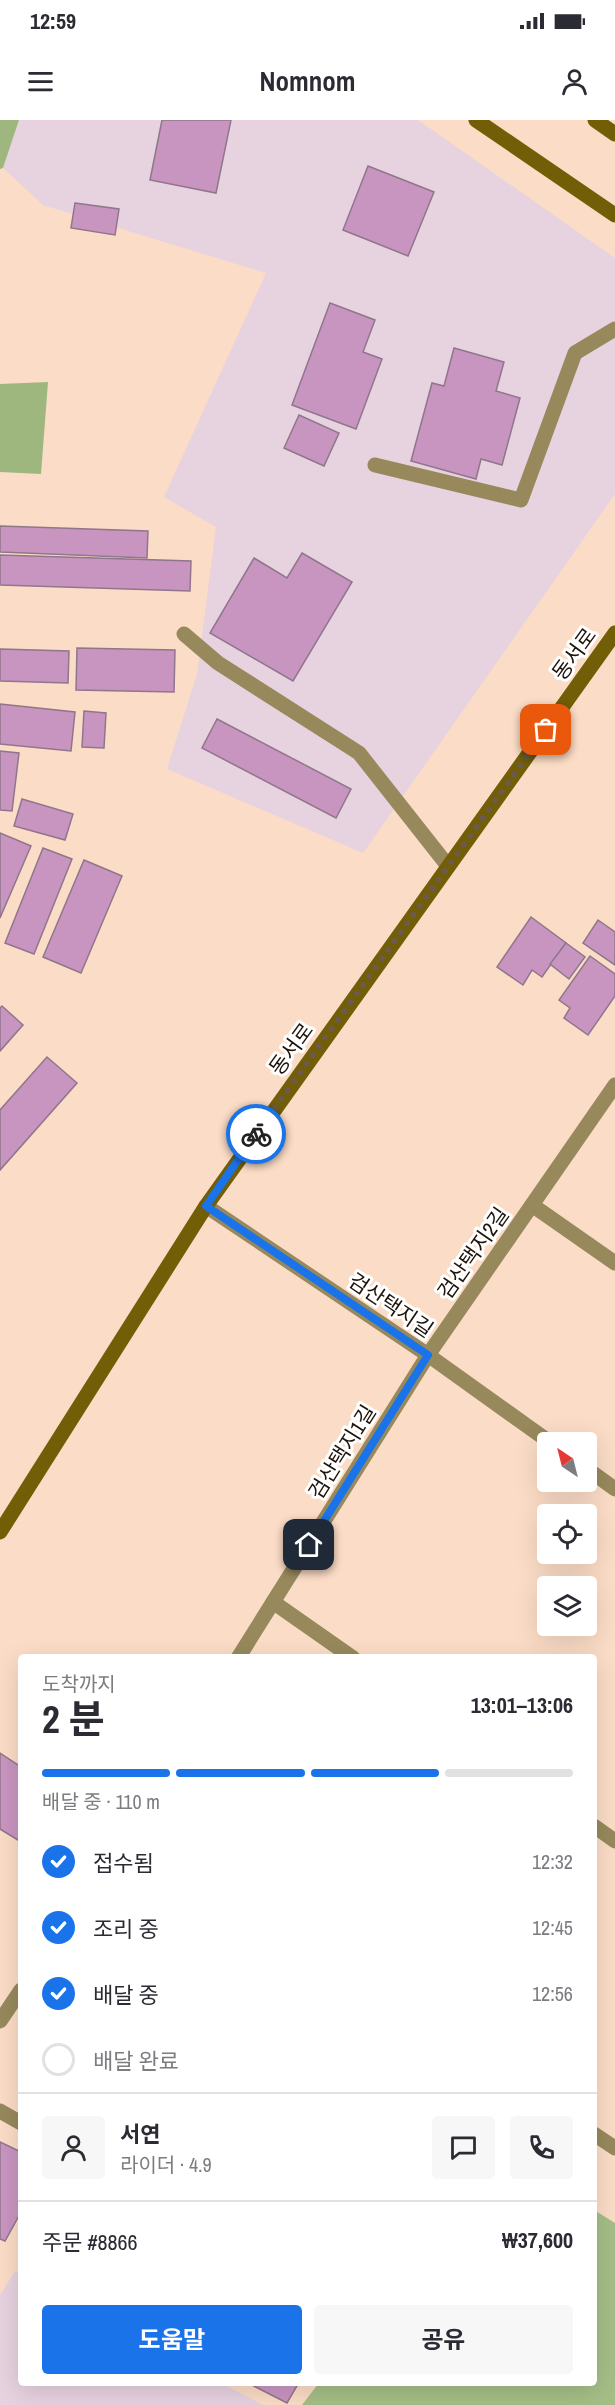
<!DOCTYPE html>
<html lang="ko">
<head>
<meta charset="utf-8">
<style>
	body { margin:0; font-family:"Archivo Narrow","Noto Sans KR",sans-serif; background:#f7f7f7; color:#2b2b33; height:100vh; display:flex; flex-direction:column; font-size:22px; white-space:nowrap }
	* { box-sizing:border-box; margin:0 }
	p { font-size:20px; color:#7c7c81 }
	.icon { flex:none; width:33px; height:33px; fill:none; stroke:currentColor; stroke-width:2; stroke-linecap:round; stroke-linejoin:round }
	.map { position:relative; flex:1; overflow:hidden }
	.side { position:absolute; left:18px; top:1534px; width:579px; height:732px; display:flex; flex-direction:column; background:#fff; border-radius:6px; box-shadow:0 6px 24px #0002 }
	.side>* { flex:none }
	.needle { width:39px; rotate:325deg }
	.buttons { position:absolute; left:537px; top:1312px; display:grid; gap:12px }
	.buttons a { display:grid; place-items:center; width:60px; height:60px; border-radius:6px; background:#fff; box-shadow:0 6px 24px #0002; font-size:30px }
	.pin { position:absolute; display:grid; place-items:center; width:51px; height:51px; color:#fff; margin:-26px; border-radius:12px; box-shadow:0 3px 9px #0006 }
	.courier { position:absolute; display:grid; place-items:center; width:60px; height:60px; margin:-30px; border:4px solid #1a73e8; border-radius:50%; background:#fff; color:#222; box-shadow:0 2px 8px #0007 }
	.head em { font-style:normal; font-weight:700 }
	.head div { display:flex; flex-direction:column-reverse }
	.head { display:flex; align-items:center; justify-content:space-between; height:102px; padding:0 24px }
	h1 { font-size:39px; font-weight:700; line-height:45px }
	.bar { display:grid; grid-template-columns:repeat(4,1fr); gap:9px 6px; align-content:center; height:72px; padding:0 24px }
	.bar i { height:8px; border-radius:4px; background:#e1e1e2 }
	.bar .selected { background:#1a73e8 }
	.bar p { grid-column:span 4 }
	.line { display:flex; align-items:center; gap:15px; padding:0 24px; border-top:2px solid #e1e1e2 }
	.line div { flex:1 }
	.round { display:grid; place-items:center; flex:none; width:63px; height:63px; border-radius:6px; background:#f7f7f7 }
	ol { padding:0 24px; list-style:none }
	li { display:flex; align-items:center; gap:18px; height:66px }
	li p { margin-inline-start:auto }
	li .icon { padding:6px; border-radius:50%; background:#1a73e8; color:#fff; stroke-width:4 }
	li:last-child { color:#7c7c81 }
	li i { width:33px; height:33px; border:3px solid #e1e1e2; border-radius:50% }
	.action { display:flex; gap:12px; margin-top:auto; padding:12px 24px }
	.action a { flex:1; height:69px; border-radius:6px; background:#1a73e8; color:#fff; font-size:24px; font-weight:700; line-height:69px; text-align:center }
	.action a+a { background:#f7f7f7; color:#2b2b33 }
	.status { display:flex; justify-content:space-between; align-items:center; height:42px; padding:0 30px; background:#fff; direction:ltr }
	.status svg { height:16px; fill:currentColor }
	header { display:flex; justify-content:space-between; align-items:center; height:78px; padding:0 24px; background:#fff; font-size:27px; font-weight:700 }
	.map>svg:first-child { display:block }
	.commercial { fill:#e7d2e0 }
	.green { fill:#a5be86 }
	.forest { fill:#9eb77e }
	.building { fill:#c895c0; stroke:#90768b; stroke-width:1.5 }
	.lines { fill:none; stroke-linecap:round; stroke-linejoin:round }
	.lane { stroke:#97895c; stroke-width:15 }
	.street { stroke:#97895c; stroke-width:15 }
	.secondary { stroke:#725e07; stroke-width:15 }
	.done { stroke:#6c5a4d; stroke-width:6; stroke-dasharray:0 10.8 }
	.route { stroke:#1a73e8; stroke-width:8 }
	.labels { text-anchor:middle; dominant-baseline:central; stroke-width:6; stroke-linejoin:round; paint-order:stroke }
	.street-label { font-size:21px; fill:#1f140c; stroke:#fff }
</style>
</head>
<body>
<div class="status"><b>12:59</b><svg viewBox="0 0 49 12"><path d="M0 12V9h3v3zM5 12V6h3v6zM10 12V3h3v9zM15 12V0h3v12zM26 1h20v11H26zM47 4h2v5h-2z"/></svg></div>
<header><svg class="icon" aria-label="menu" viewBox="0 0 24 24"><path d="M4 6h16M4 12h16M4 18h16"/></svg>Nomnom<svg class="icon" aria-label="person" viewBox="0 0 24 24"><circle cx="12" cy="8" r="4"/><path d="M4 21q1-7 8-7t8 7"/></svg></header>
<div class="map">
<svg width="615" height="2285" viewBox="0 0 615 2285">
	<rect width="100%" height="100%" fill="#fbdcc6"/>
	<g class="commercial">
		<path d="M19,0h399l197,138v236l-252,359 -196,-84 30,-95 19,-147 -52,-30 102,-224 -223,-68 -40,-37z"/>
		<path d="M15,2151l6,3v110h202l40,21h-263v-110z"/>
	</g>
	<path class="green" d="M594,2090l21,13v182h-313l16,-21h276z"/>
	<g class="forest">
		<path d="M0,0h19l-16,48 -3,1z"/>
		<path d="M48,262l-7,92 -41,-2v-88z"/>
	</g>
	<g class="building">
		<path d="M162,0h69l-15,73 -66,-13z"/>
		<path d="M368,46l66,26 -26,64 -65,-26z"/>
		<path d="M75,83l44,6 -4,26 -44,-7z"/>
		<path d="M330,183l45,17 -12,32 19,7 -26,70 -64,-24z"/>
		<path d="M454,228l50,14 -8,29 24,7 -18,67 -21,-6 -5,20 -65,-18 21,-78 12,3z"/>
		<path d="M299,295l40,18 -15,33 -40,-18z"/>
		<path d="M0,406l148,5 -1,27 -147,-6z"/>
		<path d="M302,433l50,29 -59,99 -83,-48 44,-75 33,20z"/>
		<path d="M0,435l191,6 -1,30 -190,-6z"/>
		<path d="M77,528l98,2 -1,42 -98,-2z"/>
		<path d="M0,529l69,2 -1,32 -68,-2z"/>
		<path d="M0,584l75,8 -4,39 -71,-7z"/>
		<path d="M84,591l22,2 -2,35 -22,-1z"/>
		<path d="M217,599l134,70 -15,29 -134,-70z"/>
		<path d="M0,631l19,2 -7,58 -12,-1z"/>
		<path d="M22,679l51,15 -8,26 -51,-14z"/>
		<path d="M0,713l31,13 -31,72z"/>
		<path d="M43,728l29,11 -38,95 -29,-11z"/>
		<path d="M84,740l38,16 -41,97 -38,-16z"/>
		<path d="M531,797l35,26 -24,34 -10,-7 -9,15 -26,-18z"/>
		<path d="M598,800l17,12v33l-32,-22z"/>
		<path d="M566,823l19,14 -16,22 -19,-15z"/>
		<path d="M590,836l25,18v22l-27,39 -24,-17 6,-10 -11,-8z"/>
		<path d="M2,886l21,19 -23,26v-43z"/>
		<path d="M47,937l30,26 -77,87v-60z"/>
		<path d="M0,1633l21,14v75l-21,-13z"/>
		<path d="M0,2022l21,10v60l-16,29 -5,-2z"/>
		<path d="M250,2264h48l-11,19z"/>
	</g>
	<g class="lines">
		<g class="lane">
			<path d="M375,345l146,35 54,-147 40,-24"/>
			<path d="M184,514l34,29 141,90 89,113"/>
		</g>
		<g class="street">
			<path d="M532,1085l83,58"/>
			<path d="M206,1086l222,149 123,88"/>
			<path d="M586,1348l29,21"/>
			<path d="M273,1482l80,56"/>
			<path d="M238,1538l190,-303 187,-270"/>
			<path d="M594,1706l21,15"/>
			<path d="M0,1901l21,-31"/>
			<path d="M0,1991l21,12"/>
			<path d="M594,2014l21,14"/>
		</g>
		<g class="secondary">
			<path d="M476,0l139,95"/>
			<path d="M595,0l20,14"/>
			<path d="M0,1412l206,-326 409,-573"/>
		</g>
	</g>
	<g class="lines">
		<path class="done" d="M256,1014l290,-404"/>
		<path class="route" d="M256,1014l-50,72 222,149 -119,190"/>
	</g>
	<g class="labels">
		<g class="street-label">
			<text transform="translate(574 534) rotate(-54)">동서로</text>
			<text transform="translate(291 929) rotate(-54)">동서로</text>
			<text transform="translate(473 1133) rotate(-55)">검산택지2길</text>
			<text transform="translate(391 1185) rotate(34)">검산택지길</text>
			<text transform="translate(342 1332) rotate(-58)">검산택지1길</text>
		</g>
	</g>
</svg>
<div class="buttons">
<a><svg class="needle" viewBox="-14 -14 28 28"><path d="M0-13l5 13h-10z" fill="#e53935"/><path d="M0 13l5-13h-10z" fill="#7c7c81"/></svg></a>
<a><svg class="icon" aria-label="locate" viewBox="0 0 24 24"><circle cx="12" cy="12" r="6"/><path d="M12 2v4M12 18v4M2 12h4M18 12h4"/></svg></a>
<a><svg class="icon" aria-label="layers" viewBox="0 0 24 24"><path d="M12 4l9 5-9 5-9-5zM3 14l9 5 9-5"/></svg></a>
</div>
<div class="pin" style="left:546px;top:610px;background:#ea580c"><svg class="icon" aria-label="bag" viewBox="0 0 24 24"><path d="M5 8h14l-1 12H6zM9 8a3 3 0 0 1 6 0"/></svg></div>
<div class="pin" style="left:309px;top:1425px;background:#1f2937"><svg class="icon" aria-label="home" viewBox="0 0 24 24"><path d="M3 11l9-7 9 7M6 9v11h12V9"/></svg></div>
<div class="courier" style="left:256px;top:1014px"><svg class="icon" aria-label="bike" viewBox="0 0 24 24"><circle cx="6" cy="16" r="4"/><circle cx="18" cy="16" r="4"/><path d="M6 16l4-8h5l3 8M10 8l3 8H6M13 5h3"/></svg></div>
<section class="side">
<div class="head"><div><h1>2 분</h1><p>도착까지</p></div><em>13:01–13:06</em></div>
<div class="bar"><i class="selected"></i><i class="selected"></i><i class="selected"></i><i></i><p>배달 중 · 110 m</p></div>
<ol>
<li><svg class="icon" aria-label="check" viewBox="0 0 24 24"><path d="M5 12l5 5 9-10"/></svg>접수됨<p>12:32</p></li>
<li><svg class="icon" aria-label="check" viewBox="0 0 24 24"><path d="M5 12l5 5 9-10"/></svg>조리 중<p>12:45</p></li>
<li><svg class="icon" aria-label="check" viewBox="0 0 24 24"><path d="M5 12l5 5 9-10"/></svg>배달 중<p>12:56</p></li>
<li><i></i>배달 완료</li>
</ol>
<div class="line" style="height:108px"><a class="round"><svg class="icon" aria-label="person" viewBox="0 0 24 24"><circle cx="12" cy="8" r="4"/><path d="M4 21q1-7 8-7t8 7"/></svg></a><div><b>서연</b><p>라이더 · 4.9</p></div><a class="round"><svg class="icon" aria-label="chat" viewBox="0 0 24 24"><path d="M4 5h16v11H9l-5 4z"/></svg></a><a class="round"><svg class="icon" aria-label="phone" viewBox="0 0 24 24"><path d="M5 4h4l2 5-3 2q2 4 5 5l2-3 5 2v4C11 20 4 13 5 4z"/></svg></a></div>
<div class="line" style="height:78px"><div>주문 #8866</div><b>₩37,600</b></div>
<div class="action"><a>도움말</a><a>공유</a></div>
</section>
</div>
</body>
</html>
